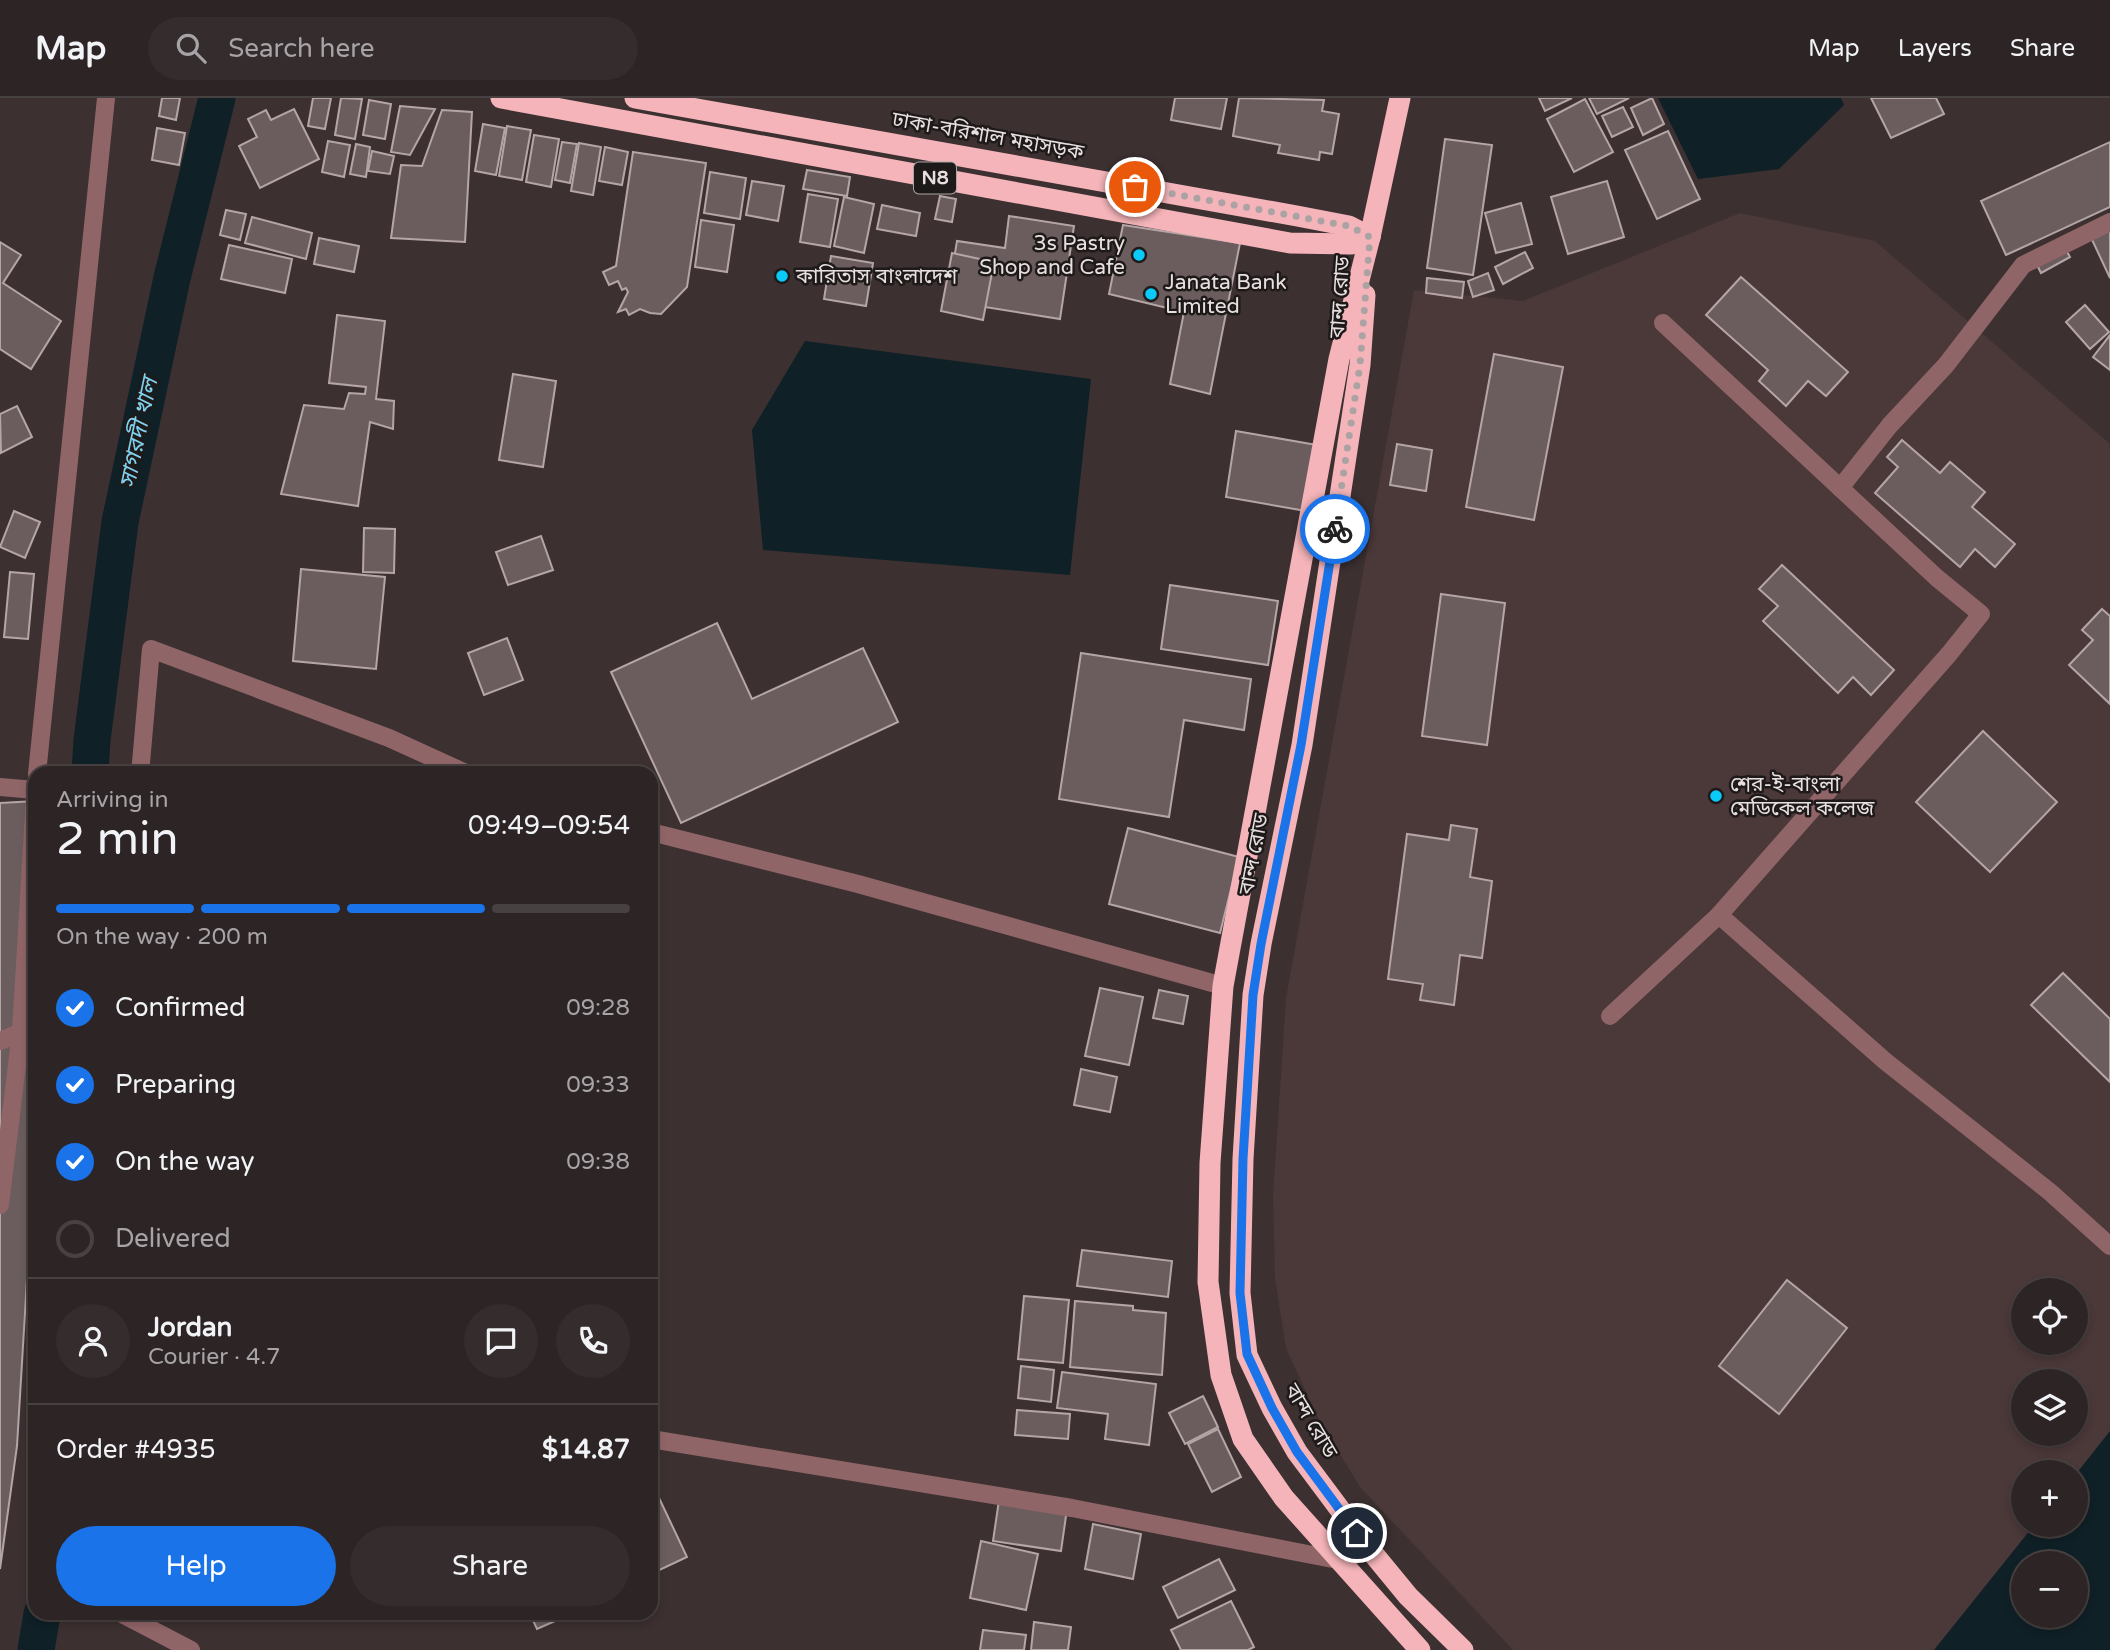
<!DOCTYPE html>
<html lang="en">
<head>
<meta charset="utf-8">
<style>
	body { margin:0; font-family:"Varela Round","Noto Sans Bengali",sans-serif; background:#352c2d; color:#f1f3f6; height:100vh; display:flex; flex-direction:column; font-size:26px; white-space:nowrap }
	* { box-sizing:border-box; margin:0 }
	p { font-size:23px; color:#a7a4a7 }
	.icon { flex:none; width:38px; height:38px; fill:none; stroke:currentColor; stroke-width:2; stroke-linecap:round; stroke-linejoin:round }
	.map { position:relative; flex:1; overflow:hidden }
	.details { position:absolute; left:28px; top:668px; width:630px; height:854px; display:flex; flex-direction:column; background:#2d2425; border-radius:21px; box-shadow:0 4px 10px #0003,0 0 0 2px #484142 }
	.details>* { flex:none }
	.buttons { position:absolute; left:2011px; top:1180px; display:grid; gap:14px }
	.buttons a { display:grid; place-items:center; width:77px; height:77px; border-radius:50%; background:#2d2425; box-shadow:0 4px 10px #0003,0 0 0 2px #484142; font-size:35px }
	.pin { position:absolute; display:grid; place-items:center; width:60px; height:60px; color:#fff; margin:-30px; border:4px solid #fff; border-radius:50%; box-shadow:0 2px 7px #0007 }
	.courier { position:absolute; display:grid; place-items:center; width:70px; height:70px; margin:-35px; border:5px solid #1a73e8; border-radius:50%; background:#fff; color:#222; box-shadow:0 2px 9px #0007 }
	.summary em { font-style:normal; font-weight:600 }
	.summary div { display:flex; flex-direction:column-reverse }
	.summary { display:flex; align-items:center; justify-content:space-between; height:119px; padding:0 28px }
	h1 { font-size:46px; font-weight:600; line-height:52px }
	.bar { display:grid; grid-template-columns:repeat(4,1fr); gap:10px 7px; align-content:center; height:84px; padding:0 28px }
	.bar i { height:9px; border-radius:5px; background:#484142 }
	.bar .active { background:#1a73e8 }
	.bar p { grid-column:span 4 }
	.line { display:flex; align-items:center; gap:18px; padding:0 28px; border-top:2px solid #484142 }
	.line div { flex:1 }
	.round { display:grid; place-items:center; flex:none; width:74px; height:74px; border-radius:37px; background:#352c2d }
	ol { padding:0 28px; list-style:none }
	li { display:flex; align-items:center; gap:21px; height:77px }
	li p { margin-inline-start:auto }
	li .icon { padding:7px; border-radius:50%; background:#1a73e8; color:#fff; stroke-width:4 }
	li:last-child { color:#a7a4a7 }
	li i { width:38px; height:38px; border:4px solid #484142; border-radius:50% }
	.action { display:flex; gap:14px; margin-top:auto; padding:14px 28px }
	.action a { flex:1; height:80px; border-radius:42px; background:#1a73e8; color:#fff; font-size:28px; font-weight:600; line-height:80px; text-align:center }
	.action a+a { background:#352c2d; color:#f1f3f6 }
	header { display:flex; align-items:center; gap:42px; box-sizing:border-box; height:98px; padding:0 35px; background:#2d2425; border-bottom:2px solid #484142 }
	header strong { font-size:33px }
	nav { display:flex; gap:38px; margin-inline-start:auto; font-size:24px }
	.search { width:490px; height:63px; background:#352c2d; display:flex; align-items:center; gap:18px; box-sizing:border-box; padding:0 24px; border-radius:38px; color:#a7a4a7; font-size:26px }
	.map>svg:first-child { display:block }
	.built { fill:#4b3839; fill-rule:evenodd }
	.water { fill:#0f2026; fill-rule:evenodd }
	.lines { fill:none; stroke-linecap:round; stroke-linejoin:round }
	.canal { stroke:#0f2026; stroke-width:37 }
	.building { fill:#6b5d5e; stroke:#b5a5a6; stroke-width:2 }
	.minor { stroke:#906568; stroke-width:18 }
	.highway { stroke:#f4b4b9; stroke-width:21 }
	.done { stroke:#aba2a3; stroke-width:7; stroke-dasharray:0 12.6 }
	.route { stroke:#1a73e8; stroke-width:9 }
	.poi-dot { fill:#0acafa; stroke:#1f1a1a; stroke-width:2.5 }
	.labels { text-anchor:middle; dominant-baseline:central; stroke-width:5; stroke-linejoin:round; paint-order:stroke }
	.shield { fill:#1f1a1a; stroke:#aba4a5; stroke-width:2 }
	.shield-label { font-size:19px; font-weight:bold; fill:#e7dfe0 }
	.street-label { font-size:21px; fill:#e7dfe0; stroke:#1f1a1a }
	.poi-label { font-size:21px; fill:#e7dfe0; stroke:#1f1a1a; text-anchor:start }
	.water-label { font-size:23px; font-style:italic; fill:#7ed3f1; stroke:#1f1a1a }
</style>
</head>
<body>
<header>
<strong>Map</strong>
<div class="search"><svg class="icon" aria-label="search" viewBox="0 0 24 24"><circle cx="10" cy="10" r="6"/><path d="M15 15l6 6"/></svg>Search here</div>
<nav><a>Map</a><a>Layers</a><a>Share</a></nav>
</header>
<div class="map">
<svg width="2110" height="1552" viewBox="0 0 2110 1552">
	<rect width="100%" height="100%" fill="#3c3031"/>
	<path class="built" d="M1740,115l135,28 235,203v1206h-597l-153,-163 -41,-67 -33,-72 -11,-69 -2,-83 13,-198 128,-708 109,11zM2023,1192h53v52h-53zM2023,1283h53v52h-53zM2023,1374h53v52h-53zM2023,1465h53v52h-53z"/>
	<g class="water">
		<path d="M1658,0h183l3,7 -65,64 -81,10z"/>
		<path d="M805,243l286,38 -21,196 -307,-25 -11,-120z"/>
		<path d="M2110,1333v219h-176l101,-126h41v-50zM2023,1465h53v52h-53z"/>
	</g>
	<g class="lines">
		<g class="canal">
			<path d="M90,676l2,-34 28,-218 52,-244 45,-180"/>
			<path d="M36,1552l6,-36"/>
		</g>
	</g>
	<g class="building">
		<path d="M162,0h18l-4,22 -17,-4z"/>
		<path d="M313,0h18l-6,31 -17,-3z"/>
		<path d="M341,0l21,1 -7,40 -20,-4z"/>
		<path d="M1175,0h52l-6,31 -50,-9z"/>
		<path d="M1239,0l85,2 -2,11 17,3 -7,40 -12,-2 -1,8 -41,-7 2,-8 -47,-9z"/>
		<path d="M1539,0h33l-27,13z"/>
		<path d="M1589,0h40l-32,16z"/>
		<path d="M1652,0l12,26 -21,11 -12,-27z"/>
		<path d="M1871,0h65l8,16 -53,24z"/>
		<path d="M1585,1l28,53 -39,20 -27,-53z"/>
		<path d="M369,2l22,4 -6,35 -22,-4z"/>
		<path d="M400,8l35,3 -25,46 -19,-3z"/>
		<path d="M1623,9l10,20 -21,10 -10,-21z"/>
		<path d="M294,11l25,50 -59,29 -21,-42 18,-9 -9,-18 18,-9 5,10z"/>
		<path d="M442,12l30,2 -7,130 -74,-4 10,-73 21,1z"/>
		<path d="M483,26l22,4 -9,47 -21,-4z"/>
		<path d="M507,28l24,4 -9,50 -23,-4z"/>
		<path d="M157,30l28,5 -6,32 -27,-5z"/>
		<path d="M1668,33l32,68 -43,20 -32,-69z"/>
		<path d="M534,37l25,4 -8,48 -25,-5z"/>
		<path d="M1445,41l47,6 -19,130 -46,-7z"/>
		<path d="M328,43l22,4 -6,32 -22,-5z"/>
		<path d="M562,44l15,2 -7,39 -15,-3z"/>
		<path d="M2110,44v65l-104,48 -25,-54z"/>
		<path d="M579,45l22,4 -8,48 -22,-4z"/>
		<path d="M356,46l14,3 -4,30 -16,-3z"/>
		<path d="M605,49l23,5 -6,33 -23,-4z"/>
		<path d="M372,53l22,5 -4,18 -22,-3z"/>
		<path d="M633,54l73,11 -19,124 -26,27 -11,-1 -10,-4 -11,6 -3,-6 -8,3 10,-20 -2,-4 -4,2 -4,-9 -9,4 -6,-13 13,-6z"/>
		<path d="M807,72l43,7 -3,19 -44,-7z"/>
		<path d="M710,74l36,6 -6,41 -36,-6z"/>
		<path d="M752,83l32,5 -6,35 -32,-6z"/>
		<path d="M1607,83l17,56 -56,17 -17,-57z"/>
		<path d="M808,96l30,5 -8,48 -30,-5z"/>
		<path d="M940,98l16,3 -4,23 -17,-3z"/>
		<path d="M844,99l30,7 -10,49 -30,-7z"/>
		<path d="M1521,105l11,41 -36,9 -11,-40z"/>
		<path d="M882,107l38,8 -4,23 -39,-7z"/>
		<path d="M226,112l20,4 -6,26 -20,-5z"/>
		<path d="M1009,118l65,10 -14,93 -113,-18 10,-60 48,7z"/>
		<path d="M252,119l60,16 -6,26 -61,-16z"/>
		<path d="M2110,120v60l-23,-49z"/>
		<path d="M701,122l33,5 -7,47 -32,-5z"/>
		<path d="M1123,127l117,18 -30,151 -40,-10 14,-72 -75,-18z"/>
		<path d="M319,140l40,8 -5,26 -40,-8z"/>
		<path d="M2061,143l9,16 -29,16 -8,-16z"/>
		<path d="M0,144l21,13 -18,28 58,38 -30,48 -31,-20z"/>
		<path d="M229,147l63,14 -7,34 -64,-14z"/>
		<path d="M1525,154l8,16 -30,16 -8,-17z"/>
		<path d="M952,155l42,9 -11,58 -42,-9z"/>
		<path d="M831,158l42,7 -7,43 -42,-7z"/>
		<path d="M1488,175l6,17 -21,7 -5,-16z"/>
		<path d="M1741,179l107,95 -22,24 -18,-15 -22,25 -27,-25 9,-11 -62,-55z"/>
		<path d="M1427,180l37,4 -2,16 -36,-5z"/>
		<path d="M2085,207l24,27 -19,17 -24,-27z"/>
		<path d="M337,217l48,6 -9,78 18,2 -1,28 -23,-7 -12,84 -77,-12 23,-89 40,4 5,-16 16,1 1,-7 -37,-4z"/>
		<path d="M2110,237v35l-17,-13z"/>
		<path d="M1494,256l69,13 -29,153 -68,-13z"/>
		<path d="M513,276l43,7 -13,86 -44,-7z"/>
		<path d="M17,308l15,31 -31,16 -1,-39z"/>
		<path d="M1236,333l81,14 -11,66 -80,-14z"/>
		<path d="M1902,342l38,33 10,-11 35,30 -13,15 43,37 -20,23 -20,-18 -15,18 -85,-74 23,-26 -11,-10z"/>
		<path d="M1397,346l35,6 -6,41 -36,-6z"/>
		<path d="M14,413l26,11 -15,36 -25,-11z"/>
		<path d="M364,430l31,1 -1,44 -31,-1z"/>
		<path d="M541,438l12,34 -45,15 -12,-33z"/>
		<path d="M1782,467l112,105 -23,25 -18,-18 -15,16 -75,-72 15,-15 -19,-17z"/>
		<path d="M301,471l84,8 -9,92 -83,-8z"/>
		<path d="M10,474l24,2 -6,65 -24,-2z"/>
		<path d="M1170,487l108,16 -10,64 -107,-16z"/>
		<path d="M1441,496l64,9 -18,142 -65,-9z"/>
		<path d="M2102,511l8,7v88l-41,-39 24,-25 -11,-10z"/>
		<path d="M717,525l35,76 111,-51 35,74 -217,101 -70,-151z"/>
		<path d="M507,540l16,42 -39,15 -16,-42z"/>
		<path d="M1081,555l170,26 -7,51 -60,-10 -15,97 -110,-18z"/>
		<path d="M1983,633l74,71 -67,70 -74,-70z"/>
		<path d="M35,703v345l-18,300 -17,123v-766z"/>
		<path d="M1451,727l26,4 -7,48 22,4 -10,77 -22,-3 -6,50 -34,-5 3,-16 -35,-5 19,-145 42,6z"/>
		<path d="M1128,730l111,29 -19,76 -111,-29z"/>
		<path d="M2063,875l47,46v63l-79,-77z"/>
		<path d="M1100,890l43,9 -14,68 -44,-9z"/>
		<path d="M1159,892l29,6 -5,28 -30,-6z"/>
		<path d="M1081,971l36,8 -7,35 -36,-7z"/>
		<path d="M1082,1152l90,11 -4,36 -91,-11z"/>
		<path d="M1787,1182l60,48 -68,86 -60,-48z"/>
		<path d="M1024,1198l45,4 -6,63 -45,-4z"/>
		<path d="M1075,1203l58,5v4l33,3 -4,62 -92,-8z"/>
		<path d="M1021,1268l33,4 -3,32 -33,-4z"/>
		<path d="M1062,1274l94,12 -7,61 -44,-6 3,-25 -51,-6z"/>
		<path d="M1203,1298l15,31 -33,17 -16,-31z"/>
		<path d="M1017,1312l53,4 -2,25 -53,-4z"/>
		<path d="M1218,1331l23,48 -29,15 -24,-48z"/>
		<path d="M651,1383l36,76 -36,17z"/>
		<path d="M999,1402l68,9 -6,42 -68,-10z"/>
		<path d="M1093,1426l48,10 -8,45 -48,-10z"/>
		<path d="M981,1443l57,13 -12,56 -56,-12z"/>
		<path d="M1219,1461l16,31 -57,28 -15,-31z"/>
		<path d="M1231,1503l23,46 -6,3h-67l-10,-20z"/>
		<path d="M530,1516h41l-34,15z"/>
		<path d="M1034,1524l37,5 -3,23h-37z"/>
		<path d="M983,1532l43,5 -2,15h-44z"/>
	</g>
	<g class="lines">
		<g class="minor">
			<path d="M1840,390l50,-63 56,-60 77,-100 87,-43"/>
			<path d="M37,676l69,-676"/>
			<path d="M140,676l11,-125 238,89 79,36"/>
			<path d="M0,689l35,3"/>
			<path d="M651,734l207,52 365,102"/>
			<path d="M1719,817l166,146 165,131 60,54"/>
			<path d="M1610,918l109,-101 230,-261 32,-40 -44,-36 -274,-255"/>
			<path d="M0,943l21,-9"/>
			<path d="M0,1107l21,-173 14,-236"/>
			<path d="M651,1341l421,69 266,52"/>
			<path d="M122,1516l69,36"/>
		</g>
		<g class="highway">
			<path d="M501,0l789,145 62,1 18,-7"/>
			<path d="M635,0l662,118 52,10 21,11"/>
			<path d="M1400,0l-30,139 -31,122 -116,627 -13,177 -2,119 13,93 22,64 41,59 136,152"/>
			<path d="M1365,197l-5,70 -58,380 -41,199 -8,51 -10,164 -3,134 7,62 25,53 25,44 74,99 37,45 55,54"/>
		</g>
	</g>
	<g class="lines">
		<path class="done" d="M1135,89l214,39 21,11 -10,128 -25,164"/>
		<path class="route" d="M1335,431l-34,216 -40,199 -8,51 -10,164 -3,134 7,61 25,54 25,44 60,81"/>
	</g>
	<g class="poi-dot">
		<circle cx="1139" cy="157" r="7"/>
		<circle cx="782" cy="178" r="7"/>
		<circle cx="1151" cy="196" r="7"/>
		<circle cx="1716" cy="698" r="7"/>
	</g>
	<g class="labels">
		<rect class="shield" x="914" y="64.5" width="42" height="31" rx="5"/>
		<g class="shield-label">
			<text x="935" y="80">N8</text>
		</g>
		<g class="street-label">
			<text transform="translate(988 38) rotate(10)">ঢাকা-বরিশাল মহাসড়ক</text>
			<text transform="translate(1340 199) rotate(-86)">বান্দ রোড</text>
			<text transform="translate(1254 756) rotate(-79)">বান্দ রোড</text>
			<text transform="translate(1311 1323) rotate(59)">বান্দ রোড</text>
		</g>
		<g class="poi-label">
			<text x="1125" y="145" text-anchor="end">3s Pastry<tspan x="1125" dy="24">Shop and Cafe</tspan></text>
			<text x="796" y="178">কারিতাস বাংলাদেশ</text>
			<text x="1165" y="184">Janata Bank<tspan x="1165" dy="24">Limited</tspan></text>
			<text x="1730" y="686">শের-ই-বাংলা<tspan x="1730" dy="24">মেডিকেল কলেজ</tspan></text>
		</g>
		<g class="water-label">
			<text transform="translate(139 335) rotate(-78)">সাগরদী খাল</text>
		</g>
	</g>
</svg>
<div class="buttons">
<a><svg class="icon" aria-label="locate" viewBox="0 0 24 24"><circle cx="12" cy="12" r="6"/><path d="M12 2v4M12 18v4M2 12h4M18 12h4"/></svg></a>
<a><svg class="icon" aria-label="layers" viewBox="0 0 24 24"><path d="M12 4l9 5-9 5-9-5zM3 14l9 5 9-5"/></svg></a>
<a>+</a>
<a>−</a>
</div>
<div class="pin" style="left:1135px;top:89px;background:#ea580c"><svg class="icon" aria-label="bag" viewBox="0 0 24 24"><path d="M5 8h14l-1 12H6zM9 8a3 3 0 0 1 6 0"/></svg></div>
<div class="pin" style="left:1357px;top:1435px;background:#1f2937"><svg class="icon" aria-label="home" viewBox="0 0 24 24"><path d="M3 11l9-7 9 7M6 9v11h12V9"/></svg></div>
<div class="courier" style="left:1335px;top:431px"><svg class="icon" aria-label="bike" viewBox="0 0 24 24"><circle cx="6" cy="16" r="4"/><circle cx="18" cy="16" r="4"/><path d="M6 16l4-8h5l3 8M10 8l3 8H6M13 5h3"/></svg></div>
<section class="details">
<div class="summary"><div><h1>2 min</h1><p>Arriving in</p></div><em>09:49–09:54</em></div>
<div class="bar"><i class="active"></i><i class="active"></i><i class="active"></i><i></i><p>On the way · 200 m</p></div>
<ol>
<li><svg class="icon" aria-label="check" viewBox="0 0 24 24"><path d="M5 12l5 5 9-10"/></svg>Confirmed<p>09:28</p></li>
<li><svg class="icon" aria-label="check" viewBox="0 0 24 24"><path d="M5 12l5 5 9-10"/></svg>Preparing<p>09:33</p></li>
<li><svg class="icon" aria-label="check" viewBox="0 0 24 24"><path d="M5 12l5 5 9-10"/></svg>On the way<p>09:38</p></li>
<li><i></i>Delivered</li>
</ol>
<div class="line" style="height:126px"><a class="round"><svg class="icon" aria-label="person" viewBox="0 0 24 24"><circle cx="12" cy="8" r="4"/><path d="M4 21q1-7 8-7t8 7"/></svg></a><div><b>Jordan</b><p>Courier · 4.7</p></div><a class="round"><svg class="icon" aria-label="chat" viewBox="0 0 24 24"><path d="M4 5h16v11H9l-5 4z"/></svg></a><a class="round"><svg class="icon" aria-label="phone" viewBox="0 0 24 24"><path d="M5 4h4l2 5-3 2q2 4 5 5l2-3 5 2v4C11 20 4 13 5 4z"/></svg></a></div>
<div class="line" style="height:91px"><div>Order #4935</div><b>$14.87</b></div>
<div class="action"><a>Help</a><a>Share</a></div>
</section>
</div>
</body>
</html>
